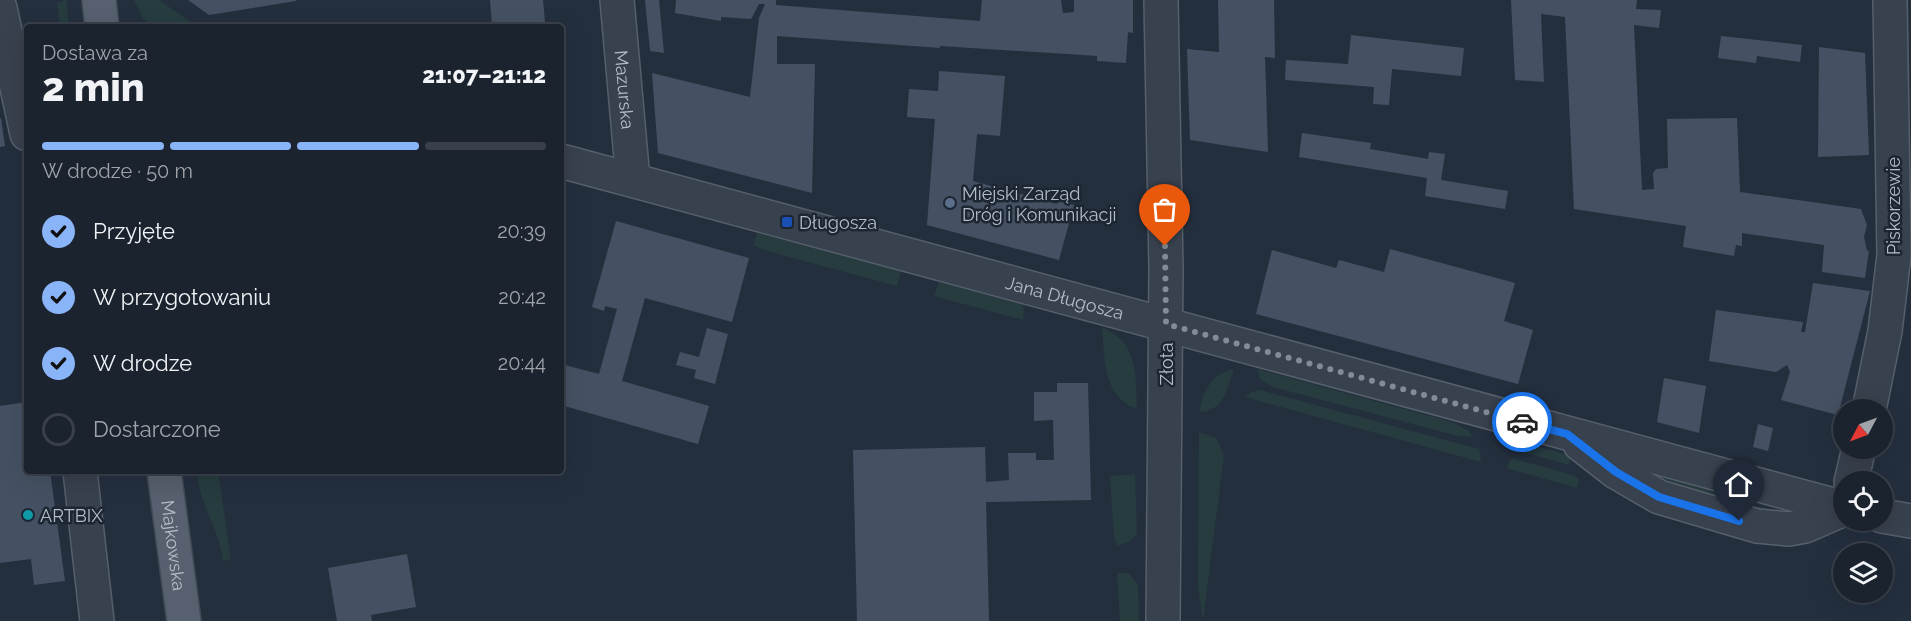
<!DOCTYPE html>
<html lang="pl">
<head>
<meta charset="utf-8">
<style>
	body { margin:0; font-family:Raleway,sans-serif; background:#282f3a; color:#f1f3f6; height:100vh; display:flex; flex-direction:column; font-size:22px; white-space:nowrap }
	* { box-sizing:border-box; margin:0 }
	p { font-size:20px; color:#a0a4aa }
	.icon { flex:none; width:33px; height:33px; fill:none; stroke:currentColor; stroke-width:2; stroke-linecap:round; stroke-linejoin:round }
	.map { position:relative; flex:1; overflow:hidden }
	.side { position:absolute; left:24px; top:24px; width:540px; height:450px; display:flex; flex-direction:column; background:#1b232e; border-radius:6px; box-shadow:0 6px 24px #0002,0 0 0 2px #39404a }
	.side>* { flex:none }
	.needle { width:39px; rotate:229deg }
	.tools { position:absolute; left:1833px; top:399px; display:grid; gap:12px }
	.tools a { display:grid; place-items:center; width:60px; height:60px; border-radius:50%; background:#1b232e; box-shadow:0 6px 24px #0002,0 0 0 2px #39404a; font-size:30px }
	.pin { position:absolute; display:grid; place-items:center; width:51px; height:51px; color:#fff; margin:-62px -26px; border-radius:50% 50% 50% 0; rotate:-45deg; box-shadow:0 0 6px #0007 }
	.pin .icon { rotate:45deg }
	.courier { position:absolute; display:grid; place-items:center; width:60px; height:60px; margin:-30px; border:4px solid #1a73e8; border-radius:50%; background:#fff; color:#222; box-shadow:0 2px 8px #0007 }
	.overview em { font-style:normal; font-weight:800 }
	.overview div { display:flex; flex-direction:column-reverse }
	.overview { display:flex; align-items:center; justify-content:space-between; height:102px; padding:0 18px }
	h1 { font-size:39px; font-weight:800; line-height:45px }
	.bar { display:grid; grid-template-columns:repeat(4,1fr); gap:9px 6px; align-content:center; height:72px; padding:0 18px }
	.bar i { height:8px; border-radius:4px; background:#39404a }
	.bar .active { background:#8ab4f8 }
	.bar p { grid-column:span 4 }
	ol { padding:0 18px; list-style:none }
	li { display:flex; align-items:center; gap:18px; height:66px }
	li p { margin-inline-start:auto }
	li .icon { padding:6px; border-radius:50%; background:#8ab4f8; color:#111; stroke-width:4 }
	li:last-child { color:#a0a4aa }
	li i { width:33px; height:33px; border:3px solid #39404a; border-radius:50% }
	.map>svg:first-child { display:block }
	.grass { fill:#263c3f }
	.building { fill:#455162 }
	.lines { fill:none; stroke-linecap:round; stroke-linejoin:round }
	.minor-casing { stroke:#565f6c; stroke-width:36 }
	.major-casing { stroke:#414a57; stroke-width:36 }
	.minor { stroke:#38414e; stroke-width:33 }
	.major { stroke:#56606e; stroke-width:33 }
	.done { stroke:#828b98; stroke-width:6; stroke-dasharray:0 10.8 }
	.route { stroke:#1a73e8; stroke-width:8 }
	.service-dot { fill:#5c6f8a; stroke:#1d2633; stroke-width:2 }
	.transit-dot { fill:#1a4fb4; stroke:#1d2633; stroke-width:2 }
	.culture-dot { fill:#0f9aa8; stroke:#1d2633; stroke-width:2 }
	.labels { text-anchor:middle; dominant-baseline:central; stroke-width:5; stroke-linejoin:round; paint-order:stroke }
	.street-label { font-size:18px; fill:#b4bcc9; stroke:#1d2633 }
	.poi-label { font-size:18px; fill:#b4bcc9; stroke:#1d2633; text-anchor:start }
</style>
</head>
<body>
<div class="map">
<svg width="1911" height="621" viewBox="0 0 1911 621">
	<rect width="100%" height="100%" fill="#242f3e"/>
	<g class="grass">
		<path d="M66,0l3,27h-9l-3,-24z"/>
		<path d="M134,0h25l39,27h-45l-10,-9z"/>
		<path d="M757,233l144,38 -4,15 -130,-35 -14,-6z"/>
		<path d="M939,282l82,22 3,6 -1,10 -89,-24z"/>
		<path d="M1102,327c36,16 34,47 35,82 -35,-12 -32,-52 -35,-82z"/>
		<path d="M1234,369c-6,18 -11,43 -34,43 1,-20 13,-39 34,-43z"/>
		<path d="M1257,369l195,53 17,9 4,6 -15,-1 -185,-49 -13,-8z"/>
		<path d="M1260,390l219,59 2,13 -236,-65 6,-5z"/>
		<path d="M1199,432l17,6 8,17 -21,166 -5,-35z"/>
		<path d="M1527,444l45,12 -3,9 -53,-15z"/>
		<path d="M1512,458l60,17 7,4 -2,9 -71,-20z"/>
		<path d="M1647,470l111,25 -4,13 -81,-24z"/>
		<path d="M197,471h21l13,89 -8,1c-3,-31 -25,-59 -26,-90z"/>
		<path d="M1135,474l2,60 -9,8 -10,4 -4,-9 -4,-61z"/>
		<path d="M1117,573h12l9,12 1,36h-19z"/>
	</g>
	<g class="building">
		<path d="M188,0h108v1l-87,14z"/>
		<path d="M490,0h53l2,22 -53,4z"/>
		<path d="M645,0h14l5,53 -14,-2z"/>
		<path d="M676,0h100v5l204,16 2,-21h79l2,13 11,-1v-12h59v33l-5,-1 -2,31 -29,-2v-5l-30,-2 -127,-8v2l-163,-12v28h38l-3,129 -154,-40 -6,-80 98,24 9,-79 6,-14h-6l-8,15 -30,-2v4l-46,-8z"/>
		<path d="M1218,0h56l1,58 -10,-1 3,95 -78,-12 -3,-91 32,3z"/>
		<path d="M1511,0h126l-1,9 25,1 -2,18 -25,-3 8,165 12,-1 -1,-16 3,-4 12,-1 -1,-49 70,-1 3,74 121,17 6,16 -3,12 3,14 2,-1 -4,28 -43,-6 2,-27 -82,-12v13l-6,-1 -2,11 -51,-9 3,-21 -112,-17 -9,-192 -24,-3 3,68 -29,-2z"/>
		<path d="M1351,35l113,13 -3,28 -69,-7 -3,36 -16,-1 1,-17 -89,-7 1,-20 62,4z"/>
		<path d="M1721,36l81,9 -2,17 -43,-6 -1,7 -38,-5z"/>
		<path d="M1819,47l46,6 4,102 -51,2z"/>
		<path d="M939,71l66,5 -5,60 -23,-2 -4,47 84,23 1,-3 16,4 -15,55 -132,-35 8,-106 -28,-2 2,-28 29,2z"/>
		<path d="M1,118l4,28 -5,1v-28z"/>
		<path d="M1302,133l69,10 -1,6 58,10 1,-7 16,2 -4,26 67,11 -3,18 -80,-13 2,-18 -128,-21z"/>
		<path d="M616,221l133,37 -17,64 -87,-24 -23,83 87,25 -11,38 -137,-39v-41l38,10 18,-65 -12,-3 -1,5 -12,-4z"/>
		<path d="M1390,249l125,34 -11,38 29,9 -15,54 -262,-70 16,-64 64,18 3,-8 45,12z"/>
		<path d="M1813,283l57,8 -32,124 -57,-15 9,-28 -3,-7 -11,7 -67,-11 7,-51 87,12 -2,10h4z"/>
		<path d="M707,328l21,6 -13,50 -21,-6 2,-8 -20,-5 4,-13 19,5z"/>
		<path d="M1664,378l42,8 -7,47 -42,-11z"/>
		<path d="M1057,383h31l3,117 -105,2 3,119h-132l-4,-171 132,-3 1,35 23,-2 -1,-27h28v7h18l-1,-40 -19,1v-29h23z"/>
		<path d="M27,402v69h23l15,110 -31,4 -3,-26 -31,4v-157z"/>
		<path d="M1758,424l15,4 -5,23 -15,-4z"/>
		<path d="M407,554l9,53 -45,8 1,6h-35l-9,-53z"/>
	</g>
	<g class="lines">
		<defs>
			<g id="minor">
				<path id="s1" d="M617,0l16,180"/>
				<path d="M1161,0l5,268 -3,353"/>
				<path d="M0,8l27,126"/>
				<path id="s2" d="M561,161l1283,347"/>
				<path d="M1869,410l16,-79 9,-76 -4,-255"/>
				<path d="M1580,444l36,28 43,25 98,29 32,3 16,-3 39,-17"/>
				<path d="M80,471l17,150"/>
				<path d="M1851,482l8,-34"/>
				<path d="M1882,516l29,5"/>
			</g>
			<g id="major">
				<path d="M99,0l3,27"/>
				<path id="s3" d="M164,471l20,150"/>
			</g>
		</defs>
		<use href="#minor" class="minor-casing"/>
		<use href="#major" class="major-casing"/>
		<use href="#minor" class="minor"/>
		<use href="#major" class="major"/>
	</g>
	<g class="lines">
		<path class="done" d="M1165,246l1,78 356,98"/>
		<path class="route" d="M1522,422l45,12 49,38 43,25 80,24"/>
	</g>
	<circle class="service-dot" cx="950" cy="203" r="6"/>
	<rect class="transit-dot" x="781" y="216" width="12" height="12" rx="3"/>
	<circle class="culture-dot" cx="28" cy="515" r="6"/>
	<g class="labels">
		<g class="street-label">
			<text stroke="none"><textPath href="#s1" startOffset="90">Mazurska</textPath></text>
			<text transform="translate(1893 206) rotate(-90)">Piskorzewie</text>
			<text stroke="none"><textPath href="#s2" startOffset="522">Jana Długosza</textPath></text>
			<text transform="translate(1166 364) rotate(-90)">Złota</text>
			<text stroke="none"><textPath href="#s3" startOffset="75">Majkowska</textPath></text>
		</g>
		<g class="poi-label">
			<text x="962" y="193">Miejski Zarząd<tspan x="962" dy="21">Dróg i Komunikacji</tspan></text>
			<text x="799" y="222">Długosza</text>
			<text x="40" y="515">ARTBIX</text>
		</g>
	</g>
</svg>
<div class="tools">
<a><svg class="needle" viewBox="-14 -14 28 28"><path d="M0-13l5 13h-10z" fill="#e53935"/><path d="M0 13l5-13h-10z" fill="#a0a4aa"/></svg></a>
<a><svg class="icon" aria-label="locate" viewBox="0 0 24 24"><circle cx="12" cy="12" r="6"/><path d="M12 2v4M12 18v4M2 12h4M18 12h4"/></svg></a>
<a><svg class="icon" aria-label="layers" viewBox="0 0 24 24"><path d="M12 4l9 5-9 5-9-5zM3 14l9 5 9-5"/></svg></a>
</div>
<div class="pin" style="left:1165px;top:246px;background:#ea580c"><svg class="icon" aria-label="bag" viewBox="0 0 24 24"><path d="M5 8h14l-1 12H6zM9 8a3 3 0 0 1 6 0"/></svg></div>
<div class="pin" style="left:1739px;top:521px;background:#1f2937"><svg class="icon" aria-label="home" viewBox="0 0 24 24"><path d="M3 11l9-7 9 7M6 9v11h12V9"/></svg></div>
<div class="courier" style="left:1522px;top:422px"><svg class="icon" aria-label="car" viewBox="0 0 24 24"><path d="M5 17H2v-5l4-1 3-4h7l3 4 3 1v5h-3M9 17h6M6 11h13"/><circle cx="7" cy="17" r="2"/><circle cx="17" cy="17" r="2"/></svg></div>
<section class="side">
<div class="overview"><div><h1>2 min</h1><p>Dostawa za</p></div><em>21:07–21:12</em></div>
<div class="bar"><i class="active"></i><i class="active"></i><i class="active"></i><i></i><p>W drodze · 50 m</p></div>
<ol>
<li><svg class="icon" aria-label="check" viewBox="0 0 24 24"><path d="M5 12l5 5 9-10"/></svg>Przyjęte<p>20:39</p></li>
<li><svg class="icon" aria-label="check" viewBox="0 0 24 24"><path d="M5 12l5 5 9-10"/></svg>W przygotowaniu<p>20:42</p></li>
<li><svg class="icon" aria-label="check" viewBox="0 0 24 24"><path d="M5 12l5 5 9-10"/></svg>W drodze<p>20:44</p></li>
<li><i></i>Dostarczone</li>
</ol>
</section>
</div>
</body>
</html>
